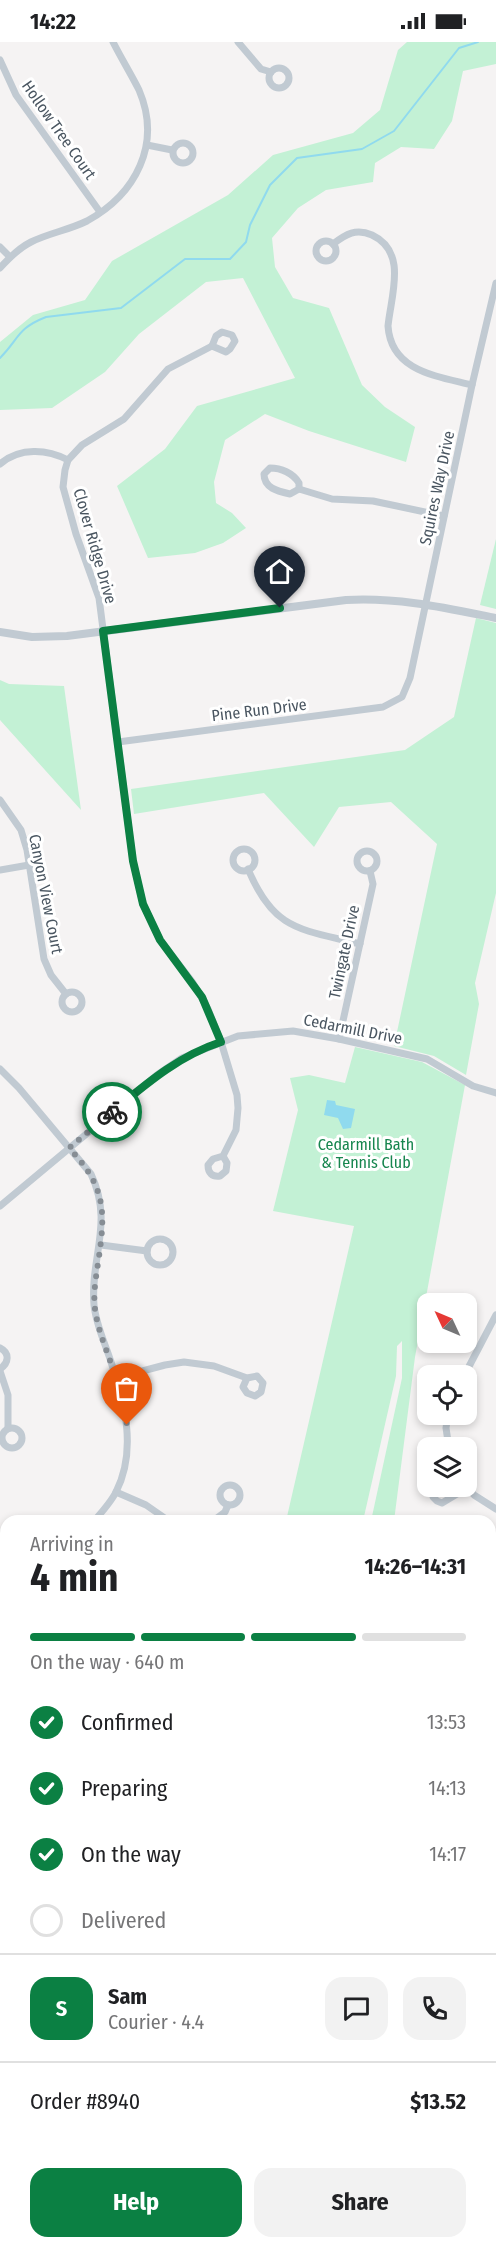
<!DOCTYPE html>
<html lang="en">
<head>
<meta charset="utf-8">
<style>
	body { margin:0; font-family:"Fira Sans Condensed",sans-serif; background:#f2f2f2; color:#202124; height:100vh; display:flex; flex-direction:column; font-size:22px; white-space:nowrap }
	* { box-sizing:border-box; margin:0 }
	p { font-size:20px; color:#757577 }
	.icon { flex:none; width:33px; height:33px; fill:none; stroke:currentColor; stroke-width:2; stroke-linecap:round; stroke-linejoin:round }
	.map { position:relative; flex:1; overflow:hidden }
	.panel { position:absolute; left:0px; top:1473px; width:496px; height:734px; display:flex; flex-direction:column; background:#fff; border-radius:18px 18px 0 0; box-shadow:0 3px 9px #0003 }
	.panel>* { flex:none }
	.needle { width:39px; rotate:314deg }
	.tools { position:absolute; left:417px; top:1251px; display:grid; gap:12px }
	.tools a { display:grid; place-items:center; width:60px; height:60px; border-radius:12px; background:#fff; box-shadow:0 3px 9px #0003; font-size:30px }
	.pin { position:absolute; display:grid; place-items:center; width:51px; height:51px; color:#fff; margin:-62px -26px; border-radius:50% 50% 50% 0; rotate:-45deg; box-shadow:0 0 6px #0007 }
	.pin .icon { rotate:45deg }
	.courier { position:absolute; display:grid; place-items:center; width:60px; height:60px; margin:-30px; border:4px solid #0b8043; border-radius:50%; background:#fff; color:#222; box-shadow:0 2px 8px #0007 }
	.overview em { font-style:normal; font-weight:700 }
	.overview div { display:flex; flex-direction:column-reverse }
	.overview { display:flex; align-items:center; justify-content:space-between; height:102px; padding:0 30px }
	h1 { font-size:39px; font-weight:700; line-height:45px }
	.bar { display:grid; grid-template-columns:repeat(4,1fr); gap:9px 6px; align-content:center; height:72px; padding:0 30px }
	.bar i { height:8px; border-radius:4px; background:#e0e0e0 }
	.bar .active { background:#0b8043 }
	.bar p { grid-column:span 4 }
	.line { display:flex; align-items:center; gap:15px; padding:0 30px; border-top:2px solid #e0e0e0 }
	.line div { flex:1 }
	.round { display:grid; place-items:center; flex:none; width:63px; height:63px; border-radius:18px; background:#f2f2f2 }
	ol { padding:0 30px; list-style:none }
	li { display:flex; align-items:center; gap:18px; height:66px }
	li p { margin-inline-start:auto }
	li .icon { padding:6px; border-radius:50%; background:#0b8043; color:#fff; stroke-width:4 }
	li:last-child { color:#757577 }
	li i { width:33px; height:33px; border:3px solid #e0e0e0; border-radius:50% }
	.action { display:flex; gap:12px; margin-top:auto; padding:12px 30px }
	.action a { flex:1; height:69px; border-radius:18px; background:#0b8043; color:#fff; font-size:24px; font-weight:700; line-height:69px; text-align:center }
	.action a+a { background:#f2f2f2; color:#202124 }
	.status { display:flex; justify-content:space-between; align-items:center; height:42px; padding:0 30px; background:#fff; direction:ltr }
	.status svg { height:16px; fill:currentColor }
	.map>svg:first-child { display:block }
	.green { fill:#c3f1d5 }
	.water { fill:#90daee }
	.lines { fill:none; stroke-linecap:round; stroke-linejoin:round }
	.stream { stroke:#90daee; stroke-width:2 }
	.minor { stroke:#c1cad2; stroke-width:7 }
	.tertiary { stroke:#c1cad2; stroke-width:8 }
	.secondary { stroke:#c1cbd6; stroke-width:9 }
	.done { stroke:#868d94; stroke-width:6; stroke-dasharray:0 10.8 }
	.route { stroke:#0b8043; stroke-width:8 }
	.labels { text-anchor:middle; dominant-baseline:central; stroke-width:6; stroke-linejoin:round; paint-order:stroke }
	.street-label { font-size:16px; fill:#4a5661; stroke:#fff }
	.park-label { font-size:16px; fill:#17864f; stroke:#fff }
</style>
</head>
<body>
<div class="status"><b>14:22</b><svg viewBox="0 0 49 12"><path d="M0 12V9h3v3zM5 12V6h3v6zM10 12V3h3v9zM15 12V0h3v12zM26 1h20v11H26zM47 4h2v5h-2z"/></svg></div>
<div class="map">
<svg width="496" height="2206" viewBox="0 0 496 2206">
	<rect width="100%" height="100%" fill="#f5f3f3"/>
	<g class="green">
		<path d="M407,0h89v22l-33,7 -11,50 -18,28 -33,-2 -26,16 -2,19 -47,8 -28,18 -26,30 3,29 18,31 36,10 33,77 23,22 30,20 -9,35 -97,-31 -44,-17 -40,26 -11,42 2,21 16,10 14,15 -23,15 -28,10 -47,5 -31,-72 48,-37 32,-43 98,-28 -52,-100 -37,4 -67,52 -34,38 -53,36 -52,2v-68l33,-27 52,-15 27,-39 116,-66 45,-40 80,-22 27,-23 18,-60z"/>
		<path d="M496,497v70l-16,-4z"/>
		<path d="M476,576l20,5v270l-21,90 4,21 -13,71 -32,-19 -40,-10 43,-202 -46,-42 -52,5 -25,40 -50,-54 -130,21 -3,-25 274,-39 49,-33z"/>
		<path d="M0,638l9,4 55,2 17,124 -81,-90z"/>
		<path d="M355,1005l67,15 43,23 -50,272 -21,164h-23l31,-143v-37l-5,5 -1,30 -33,145h-77l68,-295 -81,-15 25,-101 -8,-32 19,-3 36,8z"/>
		<path d="M491,1524l5,1v35h-5z"/>
		<path d="M491,1942l5,7v86l-5,-26z"/>
		<path d="M130,2200l282,1 -3,5h-280z"/>
	</g>
	<path class="water" d="M327,1058l8,1 1,4 19,4 -4,19 -8,1 -5,-11 -14,-3z"/>
	<g class="lines">
		<path class="stream" d="M0,316c20,-20 16,-29 46,-41l75,-9 64,-49h45l16,-17 4,-17 20,-40 27,-27 65,-9 32,-18 65,-83 19,-6"/>
		<g class="minor">
			<path d="M238,0l23,27 10,3"/>
			<path d="M0,18l16,35 84,117"/>
			<circle cx="279" cy="36" r="10"/>
			<circle cx="183" cy="111" r="10"/>
			<path d="M147,103l25,5"/>
			<circle cx="326" cy="209" r="10"/>
			<path d="M333,202c13,-10 23,-16 39,-9 36,17 19,60 16,91 3,45 48,50 84,59"/>
			<path d="M0,205l10,10"/>
			<path d="M0,226c9,-10 19,-20 31,-26 18,-9 38,-12 56,-21 49,-27 75,-77 52,-131 -8,-16 -18,-32 -26,-48"/>
			<path d="M222,290l10,3 3,6 -5,8 -4,3 -14,-6 4,-10z"/>
			<path d="M212,304l-44,23 -44,50 -42,26 -14,15 -3,10 -2,17 13,47 23,64 34,263 10,43 17,36 33,43 15,26 13,33 16,53 1,13 -2,22 -13,26 -10,3 -5,6c0,8 4,12 12,11l6,-5 1,-8 -4,-7"/>
			<path d="M0,422c20,-17 47,-15 68,-4"/>
			<path d="M270,426c11,0 23,5 29,15v6l-9,5c-13,-3 -26,-6 -26,-20z"/>
			<path d="M299,447l33,10 41,2 71,15"/>
			<path d="M118,700l265,-35 19,-10 8,-19 62,-293 24,-102"/>
			<path d="M0,758l21,30 6,20 17,109 7,16 15,19"/>
			<circle cx="244" cy="818" r="11"/>
			<circle cx="367" cy="819" r="10"/>
			<path d="M248,827c26,62 52,60 112,75"/>
			<path d="M0,828l29,-5"/>
			<circle cx="72" cy="960" r="10"/>
			<path d="M339,997l34,-155 -3,-13"/>
			<path d="M0,1027l19,19 72,86c23,49 -1,83 3,131 2,20 11,38 17,57 14,41 26,89 5,130 -5,10 -14,20 -22,29"/>
			<path d="M0,1164l157,-131 25,-17 56,-22 55,-5 46,8 88,20 46,27 23,7"/>
			<circle cx="160" cy="1210" r="13"/>
			<path d="M101,1203l46,6"/>
			<path d="M0,1306c10,5 9,15 0,21"/>
			<path d="M0,1329l8,24v33"/>
			<path d="M464,1334l32,-61"/>
			<path d="M116,1336l49,-13 19,-3 30,4 33,12 10,-2 6,7 -2,9 -6,4 -8,-3 -4,-6 4,-9"/>
			<path d="M448,1372l-2,14 3,20"/>
			<circle cx="12" cy="1396" r="10"/>
			<circle cx="230" cy="1453" r="10"/>
			<path d="M435,1444l-2,4v7l4,4 5,2 25,-15"/>
			<path d="M466,1444l8,9 22,14"/>
			<path d="M116,1450l30,13 23,16"/>
			<path d="M213,1479l12,-9 3,-7"/>
			<path d="M490,1715l6,-2"/>
			<path d="M0,1818l6,-31"/>
			<path d="M490,1868l6,6"/>
			<path d="M0,1991l6,-3"/>
			<path d="M0,2072l6,1"/>
			<path d="M0,2124l6,1"/>
			<path d="M490,2143l6,-7"/>
			<path d="M0,2175l6,1"/>
			<path d="M121,2200l6,2"/>
			<path d="M3,2206l3,-16"/>
			<path d="M464,2206l2,-6"/>
		</g>
		<path class="tertiary" d="M0,590l32,5 35,-1 279,-36c52,-3 100,8 150,18"/>
		<g class="secondary">
			<path d="M490,1649l6,-2"/>
			<path d="M0,1660l6,2"/>
		</g>
	</g>
	<g class="lines">
		<path class="done" d="M112,1070l-43,36c37,39 37,63 29,115 -2,15 -5,30 -3,46 3,23 13,44 20,66 6,16 9,33 12,50"/>
		<path class="route" d="M112,1070c34,-28 66,-56 109,-70l-19,-45 -42,-57 -17,-36 -10,-43 -30,-230 177,-23"/>
	</g>
	<g class="labels">
		<g class="street-label">
			<text transform="translate(59 88) rotate(55)">Hollow Tree Court</text>
			<text transform="translate(437 446) rotate(-78)">Squires Way Drive</text>
			<text transform="translate(95 504) rotate(74)">Clover Ridge Drive</text>
			<text transform="translate(259 668) rotate(-7)">Pine Run Drive</text>
			<text transform="translate(46 852) rotate(79)">Canyon View Court</text>
			<text transform="translate(344 910) rotate(-78)">Twingate Drive</text>
			<text transform="translate(353 987) rotate(11)">Cedarmill Drive</text>
		</g>
		<g class="park-label">
			<text x="366" y="1102">Cedarmill Bath<tspan x="366" dy="18">&amp; Tennis Club</tspan></text>
		</g>
	</g>
</svg>
<div class="tools">
<a><svg class="needle" viewBox="-14 -14 28 28"><path d="M0-13l5 13h-10z" fill="#e53935"/><path d="M0 13l5-13h-10z" fill="#757577"/></svg></a>
<a><svg class="icon" aria-label="locate" viewBox="0 0 24 24"><circle cx="12" cy="12" r="6"/><path d="M12 2v4M12 18v4M2 12h4M18 12h4"/></svg></a>
<a><svg class="icon" aria-label="layers" viewBox="0 0 24 24"><path d="M12 4l9 5-9 5-9-5zM3 14l9 5 9-5"/></svg></a>
</div>
<div class="pin" style="left:127px;top:1383px;background:#ea580c"><svg class="icon" aria-label="bag" viewBox="0 0 24 24"><path d="M5 8h14l-1 12H6zM9 8a3 3 0 0 1 6 0"/></svg></div>
<div class="pin" style="left:280px;top:566px;background:#1f2937"><svg class="icon" aria-label="home" viewBox="0 0 24 24"><path d="M3 11l9-7 9 7M6 9v11h12V9"/></svg></div>
<div class="courier" style="left:112px;top:1070px"><svg class="icon" aria-label="bike" viewBox="0 0 24 24"><circle cx="6" cy="16" r="4"/><circle cx="18" cy="16" r="4"/><path d="M6 16l4-8h5l3 8M10 8l3 8H6M13 5h3"/></svg></div>
<section class="panel">
<div class="overview"><div><h1>4 min</h1><p>Arriving in</p></div><em>14:26–14:31</em></div>
<div class="bar"><i class="active"></i><i class="active"></i><i class="active"></i><i></i><p>On the way · 640 m</p></div>
<ol>
<li><svg class="icon" aria-label="check" viewBox="0 0 24 24"><path d="M5 12l5 5 9-10"/></svg>Confirmed<p>13:53</p></li>
<li><svg class="icon" aria-label="check" viewBox="0 0 24 24"><path d="M5 12l5 5 9-10"/></svg>Preparing<p>14:13</p></li>
<li><svg class="icon" aria-label="check" viewBox="0 0 24 24"><path d="M5 12l5 5 9-10"/></svg>On the way<p>14:17</p></li>
<li><i></i>Delivered</li>
</ol>
<div class="line" style="height:108px"><b class="round" style="background:#0b8043;color:#fff">S</b><div><b>Sam</b><p>Courier · 4.4</p></div><a class="round"><svg class="icon" aria-label="chat" viewBox="0 0 24 24"><path d="M4 5h16v11H9l-5 4z"/></svg></a><a class="round"><svg class="icon" aria-label="phone" viewBox="0 0 24 24"><path d="M5 4h4l2 5-3 2q2 4 5 5l2-3 5 2v4C11 20 4 13 5 4z"/></svg></a></div>
<div class="line" style="height:78px"><div>Order #8940</div><b>$13.52</b></div>
<div class="action"><a>Help</a><a>Share</a></div>
</section>
</div>
</body>
</html>
